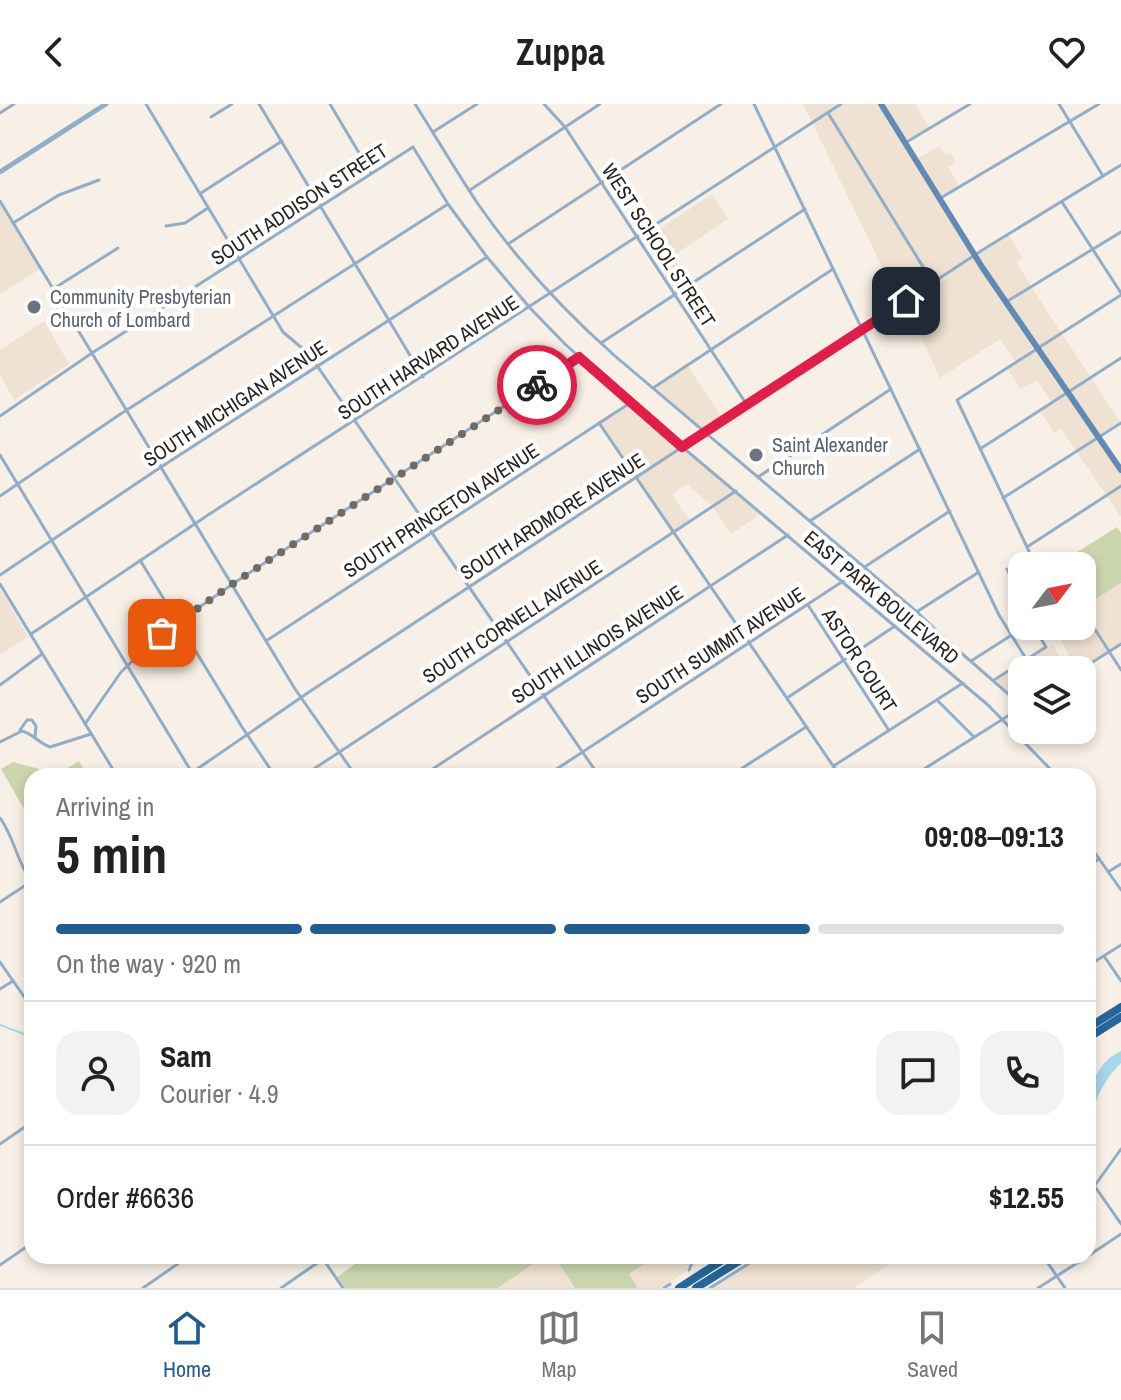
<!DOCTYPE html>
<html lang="en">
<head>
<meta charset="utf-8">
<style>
	body { margin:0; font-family:"Archivo Narrow",sans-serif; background:#f2f2f2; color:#222; height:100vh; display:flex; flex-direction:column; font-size:30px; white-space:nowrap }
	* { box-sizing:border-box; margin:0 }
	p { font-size:26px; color:#767676 }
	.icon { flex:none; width:44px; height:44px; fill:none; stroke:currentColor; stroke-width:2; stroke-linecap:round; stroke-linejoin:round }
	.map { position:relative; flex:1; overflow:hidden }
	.sheet { position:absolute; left:24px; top:664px; width:1072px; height:496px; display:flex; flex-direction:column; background:#fff; border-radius:24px; box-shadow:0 4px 12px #0003 }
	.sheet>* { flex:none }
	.needle { width:52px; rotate:58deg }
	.tools { position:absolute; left:1008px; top:448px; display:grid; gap:16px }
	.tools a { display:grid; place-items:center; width:88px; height:88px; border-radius:16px; background:#fff; box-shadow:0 4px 12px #0003; font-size:40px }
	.pin { position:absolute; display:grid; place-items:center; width:68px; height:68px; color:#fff; margin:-34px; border-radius:16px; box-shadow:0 4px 12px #0006 }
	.courier { position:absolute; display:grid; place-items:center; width:80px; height:80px; margin:-40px; border:6px solid #e11d48; border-radius:50%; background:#fff; color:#222; box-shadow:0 2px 10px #0007 }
	.head em { font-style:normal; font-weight:700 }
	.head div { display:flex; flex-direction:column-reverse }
	.head { display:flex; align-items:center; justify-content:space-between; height:136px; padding:0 32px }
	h1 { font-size:52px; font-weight:700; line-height:60px }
	.bar { display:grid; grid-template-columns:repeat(4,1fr); gap:12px 8px; align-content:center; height:96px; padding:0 32px }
	.bar i { height:10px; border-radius:6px; background:#e0e0e0 }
	.bar .active { background:#215c93 }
	.bar p { grid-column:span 4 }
	.line { display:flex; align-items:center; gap:20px; padding:0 32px; border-top:2px solid #e0e0e0 }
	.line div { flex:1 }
	.round { display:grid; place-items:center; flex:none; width:84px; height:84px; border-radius:24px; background:#f2f2f2 }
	header { display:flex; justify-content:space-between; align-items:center; height:104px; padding:0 32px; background:#fff; font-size:36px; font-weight:700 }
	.menu { display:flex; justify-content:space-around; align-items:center; height:112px; border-top:2px solid #e0e0e0; background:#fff; font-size:22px; color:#767676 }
	.menu a { display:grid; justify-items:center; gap:4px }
	.menu .active { color:#215c93 }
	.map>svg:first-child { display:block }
	.built { fill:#f0e2d3 }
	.green { fill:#cbd6ae }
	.water { fill:#a6d7e8 }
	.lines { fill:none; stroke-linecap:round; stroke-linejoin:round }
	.stream { stroke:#a6d7e8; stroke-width:2 }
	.minor { stroke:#90adc9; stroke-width:3 }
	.tertiary { stroke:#90adc9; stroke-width:5 }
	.secondary { stroke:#5f8bb4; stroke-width:6 }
	.trunk { stroke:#24679c; stroke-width:8 }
	.done { stroke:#706b65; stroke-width:8; stroke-dasharray:0 14.4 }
	.route { stroke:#e11d48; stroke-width:10 }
	.worship-dot { fill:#6b7280; stroke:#fff; stroke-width:3 }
	.labels { text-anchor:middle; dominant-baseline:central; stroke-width:8; stroke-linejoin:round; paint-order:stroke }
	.street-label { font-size:20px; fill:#262320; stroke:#fff }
	.worship-label { font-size:20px; fill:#5b616d; stroke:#fff; text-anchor:start }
</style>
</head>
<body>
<header><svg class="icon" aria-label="back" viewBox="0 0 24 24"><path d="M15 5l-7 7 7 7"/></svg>Zuppa<svg class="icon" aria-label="heart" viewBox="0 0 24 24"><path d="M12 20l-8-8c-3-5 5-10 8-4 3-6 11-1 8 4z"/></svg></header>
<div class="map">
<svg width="1121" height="1184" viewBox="0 0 1121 1184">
	<rect width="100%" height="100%" fill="#f8f0e6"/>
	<g class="built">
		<path d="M803,0h76l156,243 -20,14 -15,-22 -60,39 -35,-74 -6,-2z"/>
		<path d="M882,0h33l14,23 -24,14z"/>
		<path d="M940,42l5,9 5,-3 6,10 -8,5 11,18 -19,12 -23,-38z"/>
		<path d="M712,90l16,25 -55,37 17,28 -15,10 -32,-54z"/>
		<path d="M0,100l40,65 -40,25z"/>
		<path d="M1009,132l14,22 -6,5 14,23 -24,15 -31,-45z"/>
		<path d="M1032,184l88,134 -21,13 -91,-132z"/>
		<path d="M44,217l25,43 -55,36 -14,-25v-25z"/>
		<path d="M1037,245l84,123v45l-60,-88 -7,4 -14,-22 12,-8 -15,-23 -16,9 -14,-20z"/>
		<path d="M688,262l35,53 -18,12 -51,-43z"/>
		<path d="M629,298l132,112 -30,20 -18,-27 -26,-23 -15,11 19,27 -18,12 -76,-112z"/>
		<path d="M1121,479v60l-11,7 -27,-43z"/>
		<path d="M0,485l28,47 -28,19z"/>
		<path d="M1082,507l25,40 -32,19 -20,-44h27z"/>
		<path d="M1053,540l13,26h-44v35l-27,-24z"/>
		<path d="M545,1152h9l21,32h-77z"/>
		<path d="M657,1152h28l5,9 -2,5 -27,18h-23l-9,-13z"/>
		<path d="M764,1152h137l-47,32h-141z"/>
	</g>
	<g class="green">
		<path d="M1117,423l4,6v50l-38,24 -1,-41h-27z"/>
		<path d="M79,657l9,15h-56v47l-31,-54 12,-7 45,12z"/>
		<path d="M366,1152h179l-47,32h-153l-8,-11z"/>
		<path d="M554,1152h97l2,3 -24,15 9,14h-63z"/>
	</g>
	<path class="water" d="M1121,947v12c-19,18 -28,42 -33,68 0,-31 1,-65 33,-80z"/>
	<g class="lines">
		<path class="stream" d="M0,921l32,12"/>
		<g class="minor">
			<path d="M146,0l137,228 26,22 290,422"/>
			<path d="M259,0l164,273"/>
			<path d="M330,0l41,69"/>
			<path d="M415,0c21,33 41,67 63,100 39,56 86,107 137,152l302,256 26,25 79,69"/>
			<path d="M544,0l21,23 182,278"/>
			<path d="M754,0l245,511 34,55"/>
			<path d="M1059,0l44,72"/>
			<path d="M0,9l14,-9"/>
			<path d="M828,9l105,170"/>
			<path d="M211,13l21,-13"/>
			<path d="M433,28l44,-28"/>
			<path d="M905,39l65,-39"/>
			<path d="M470,86l130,-86"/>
			<path d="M201,89l81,-52"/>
			<path d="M939,95l160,-95"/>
			<path d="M0,97l295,488 61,87"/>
			<path d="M1062,98l59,91"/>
			<path d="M13,119l46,-28 40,-15"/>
			<path d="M166,122l19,-3 23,-15"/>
			<path d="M508,140l213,-140"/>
			<path d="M53,185l65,-41"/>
			<path d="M1006,198l115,-70"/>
			<path d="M601,239l204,-134"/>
			<path d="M653,284l180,-119"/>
			<path d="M0,312l92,-63 321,-206 35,57 39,53 43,51 35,36 70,63 353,298 69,71"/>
			<path d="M599,319l241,353"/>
			<path d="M980,345l141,-91"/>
			<path d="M0,351l194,321"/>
			<path d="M758,373l133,-88"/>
			<path d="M0,392l119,-81 329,-211"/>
			<path d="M1003,394l118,-75"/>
			<path d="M810,417l110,-72"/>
			<path d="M1027,443l94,-61"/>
			<path d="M140,456l102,167 33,49"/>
			<path d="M1036,462l-79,-166 164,-105"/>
			<path d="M1007,465l15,33"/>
			<path d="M0,471l161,-108 326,-210"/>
			<path d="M0,480l117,192"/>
			<path d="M808,501l80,124"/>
			<path d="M1082,505l39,61"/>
			<path d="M918,507l61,-39"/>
			<path d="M31,530l177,-119 633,-411"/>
			<path d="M266,537l364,-238"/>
			<path d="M971,557l55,-35"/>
			<path d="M1080,566l41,-26"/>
			<path d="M994,576l52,-33 -13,-21"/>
			<path d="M0,581l42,-31"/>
			<path d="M787,594l108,-72"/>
			<path d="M937,596l37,37"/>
			<path d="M85,620l36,-52 41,-39 78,-54 339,-222"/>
			<path d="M20,626l7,-10h5l4,6 -1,11"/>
			<path d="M0,638l22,-11c12,3 16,12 28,16l41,-13"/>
			<path d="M835,661l128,-82"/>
			<path d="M187,672l122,-84 675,-443 137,-84"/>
			<path d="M303,672l433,-285"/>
			<path d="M422,672l366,-241"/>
			<path d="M546,672l404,-265"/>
			<path d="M730,672l76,-49"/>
			<path d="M913,672l109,-69"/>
			<path d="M0,714c14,19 17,44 31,63"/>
			<path d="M1088,739l33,47"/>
			<path d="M1088,762l11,-7"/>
			<path d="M1108,768l13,-8"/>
			<path d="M27,780l5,8"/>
			<path d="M0,798l32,-21"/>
			<path d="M1104,852l17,25"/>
			<path d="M0,858l32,46"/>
			<path d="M1088,862l33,-21"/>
			<path d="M0,885l13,-8"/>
			<path d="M0,1040l32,-22"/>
			<path d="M1096,1084l25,36"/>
			<path d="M1088,1091l33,-46"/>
			<path d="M321,1152l22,32"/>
			<path d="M688,1152l4,7 -3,7"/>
			<path d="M1043,1152l22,32"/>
			<path d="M1088,1152l33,-22"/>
			<path d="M0,1161l32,-22"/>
			<path d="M143,1184l46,-32"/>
			<path d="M281,1184l42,-29"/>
			<path d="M664,1184l6,-4"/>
			<path d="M710,1184l51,-32"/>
			<path d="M1038,1184l50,-32"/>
		</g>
		<path class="tertiary" d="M0,68l106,-68"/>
		<path class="secondary" d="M881,0l101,163 139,203"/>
		<g class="trunk">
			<path d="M1088,924l33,-21"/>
			<path d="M1088,934l33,-21"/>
			<path d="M679,1184l50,-32"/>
			<path d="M696,1184l51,-32"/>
		</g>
	</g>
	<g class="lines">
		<path class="done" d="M162,529l78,-54 297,-194"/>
		<path class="route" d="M537,281l42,-28 103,90 224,-146"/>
	</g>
	<g class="worship-dot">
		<circle cx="34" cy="203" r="8"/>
		<circle cx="756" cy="351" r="8"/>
	</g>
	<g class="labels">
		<g class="street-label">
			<text transform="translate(299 100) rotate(-33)">SOUTH ADDISON STREET</text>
			<text transform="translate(659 141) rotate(57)">WEST SCHOOL STREET</text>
			<text transform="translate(428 253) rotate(-33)">SOUTH HARVARD AVENUE</text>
			<text transform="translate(235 299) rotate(-33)">SOUTH MICHIGAN AVENUE</text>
			<text transform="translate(441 406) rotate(-33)">SOUTH PRINCETON AVENUE</text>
			<text transform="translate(552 412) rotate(-33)">SOUTH ARDMORE AVENUE</text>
			<text transform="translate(882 493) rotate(40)">EAST PARK BOULEVARD</text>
			<text transform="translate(512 517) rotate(-33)">SOUTH CORNELL AVENUE</text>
			<text transform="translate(597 540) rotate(-33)">SOUTH ILLINOIS AVENUE</text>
			<text transform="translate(720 541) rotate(-33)">SOUTH SUMMIT AVENUE</text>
			<text transform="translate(860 556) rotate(57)">ASTOR COURT</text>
		</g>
		<g class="worship-label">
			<text x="50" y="192">Community Presbyterian<tspan x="50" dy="23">Church of Lombard</tspan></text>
			<text x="772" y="340">Saint Alexander<tspan x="772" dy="23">Church</tspan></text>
		</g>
	</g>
</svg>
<div class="tools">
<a><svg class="needle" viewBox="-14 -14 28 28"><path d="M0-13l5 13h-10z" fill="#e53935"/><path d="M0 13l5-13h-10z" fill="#767676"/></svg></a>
<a><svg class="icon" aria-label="layers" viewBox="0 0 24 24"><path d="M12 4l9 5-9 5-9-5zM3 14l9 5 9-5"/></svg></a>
</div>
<div class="pin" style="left:162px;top:529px;background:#ea580c"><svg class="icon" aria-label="bag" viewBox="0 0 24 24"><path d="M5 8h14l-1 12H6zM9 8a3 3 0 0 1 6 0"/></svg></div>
<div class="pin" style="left:906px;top:197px;background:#1f2937"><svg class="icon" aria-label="home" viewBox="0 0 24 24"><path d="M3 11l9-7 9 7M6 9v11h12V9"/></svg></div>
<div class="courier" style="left:537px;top:281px"><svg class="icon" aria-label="bike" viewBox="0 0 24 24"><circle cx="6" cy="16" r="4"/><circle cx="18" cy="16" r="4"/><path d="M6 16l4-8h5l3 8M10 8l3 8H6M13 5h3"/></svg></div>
<section class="sheet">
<div class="head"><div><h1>5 min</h1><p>Arriving in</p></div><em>09:08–09:13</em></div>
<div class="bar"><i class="active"></i><i class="active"></i><i class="active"></i><i></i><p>On the way · 920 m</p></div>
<div class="line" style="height:144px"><a class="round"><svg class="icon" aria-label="person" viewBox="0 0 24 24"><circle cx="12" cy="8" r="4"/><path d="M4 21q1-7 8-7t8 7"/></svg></a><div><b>Sam</b><p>Courier · 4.9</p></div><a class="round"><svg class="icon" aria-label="chat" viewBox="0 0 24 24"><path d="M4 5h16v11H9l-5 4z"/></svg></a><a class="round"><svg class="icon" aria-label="phone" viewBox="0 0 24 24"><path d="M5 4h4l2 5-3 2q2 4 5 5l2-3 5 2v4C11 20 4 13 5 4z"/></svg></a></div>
<div class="line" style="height:104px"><div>Order #6636</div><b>$12.55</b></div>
</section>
</div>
<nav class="menu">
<a class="active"><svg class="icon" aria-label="home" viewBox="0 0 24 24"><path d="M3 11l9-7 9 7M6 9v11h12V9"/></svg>Home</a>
<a><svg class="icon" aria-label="map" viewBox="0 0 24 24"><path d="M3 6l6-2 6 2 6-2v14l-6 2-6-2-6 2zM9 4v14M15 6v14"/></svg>Map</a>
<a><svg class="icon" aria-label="saved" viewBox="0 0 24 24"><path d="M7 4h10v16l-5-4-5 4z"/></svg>Saved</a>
</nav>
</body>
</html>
